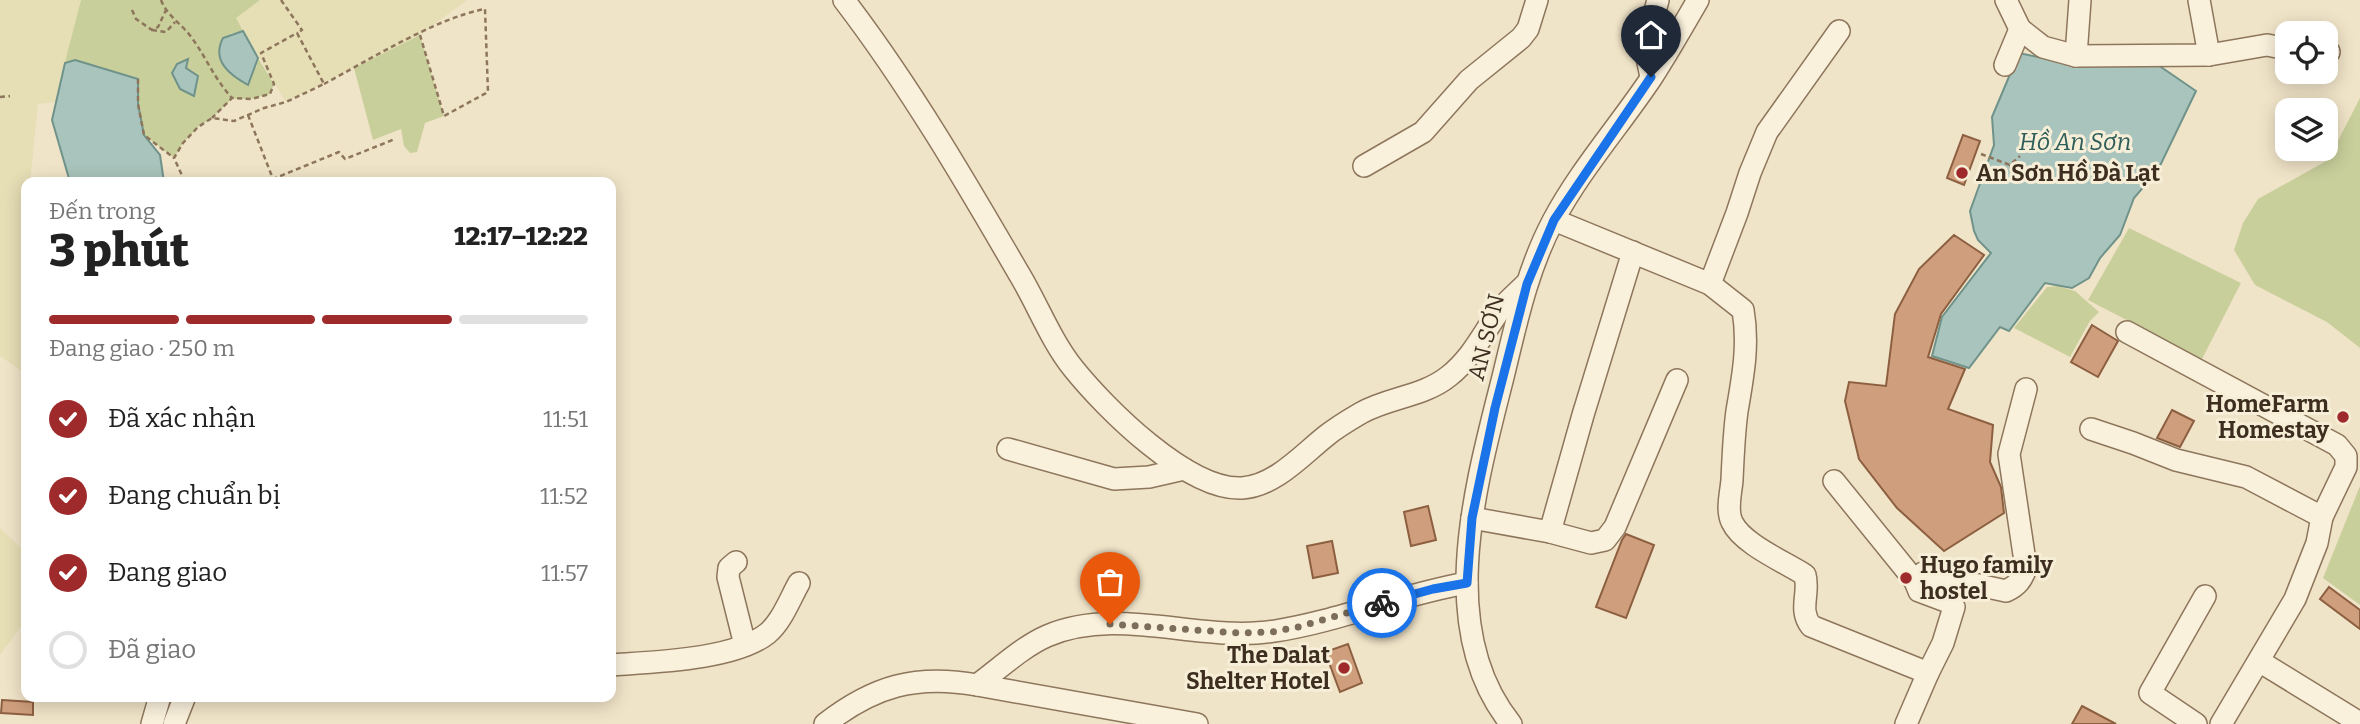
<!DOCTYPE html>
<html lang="vi">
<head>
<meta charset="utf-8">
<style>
	body { margin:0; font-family:Bitter,serif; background:#f6f6f6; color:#222; height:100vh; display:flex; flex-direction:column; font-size:26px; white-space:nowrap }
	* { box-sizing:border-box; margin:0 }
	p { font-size:23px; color:#767676 }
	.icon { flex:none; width:38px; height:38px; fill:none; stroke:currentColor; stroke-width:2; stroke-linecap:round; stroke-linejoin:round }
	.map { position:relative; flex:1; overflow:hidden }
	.panel { position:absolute; left:21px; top:177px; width:595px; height:525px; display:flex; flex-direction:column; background:#fff; border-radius:14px; box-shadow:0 4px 18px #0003 }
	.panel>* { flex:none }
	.tools { position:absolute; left:2275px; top:21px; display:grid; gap:14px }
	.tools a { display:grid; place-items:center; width:63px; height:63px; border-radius:14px; background:#fff; box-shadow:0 4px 18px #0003; font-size:35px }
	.pin { position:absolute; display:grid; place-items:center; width:60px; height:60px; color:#fff; margin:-72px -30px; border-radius:50% 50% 50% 0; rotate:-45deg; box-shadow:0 0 7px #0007 }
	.pin .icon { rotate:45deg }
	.courier { position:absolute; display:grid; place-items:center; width:70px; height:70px; margin:-35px; border:5px solid #1a73e8; border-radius:50%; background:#fff; color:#222; box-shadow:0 2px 9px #0007 }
	.head em { font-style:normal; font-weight:800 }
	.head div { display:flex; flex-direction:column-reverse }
	.head { display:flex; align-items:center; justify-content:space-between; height:119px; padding:0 28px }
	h1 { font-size:46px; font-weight:800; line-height:52px }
	.bar { display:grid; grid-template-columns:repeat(4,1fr); gap:10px 7px; align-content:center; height:84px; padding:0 28px }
	.bar i { height:9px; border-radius:5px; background:#e0e0e0 }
	.bar .current { background:#9e2a2b }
	.bar p { grid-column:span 4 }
	ol { padding:0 28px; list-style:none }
	li { display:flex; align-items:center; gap:21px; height:77px }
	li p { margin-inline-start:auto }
	li .icon { padding:7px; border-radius:50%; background:#9e2a2b; color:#fff; stroke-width:4 }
	li:last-child { color:#767676 }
	li i { width:38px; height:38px; border:4px solid #e0e0e0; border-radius:50% }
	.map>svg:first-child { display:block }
	.farmland { fill:#e6deb5 }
	.green { fill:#c9cf9b }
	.water { fill:#a9c4bc; stroke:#6f938a; stroke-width:2 }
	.building { fill:#cf9f7d; stroke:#8d5f41; stroke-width:2 }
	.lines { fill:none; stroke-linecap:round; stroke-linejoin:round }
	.minor-casing { stroke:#8d765c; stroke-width:24 }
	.path { stroke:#8d765c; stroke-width:2.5; stroke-dasharray:5 3.5; stroke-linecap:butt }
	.minor { stroke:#faf1dc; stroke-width:21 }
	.done { stroke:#7c6e5b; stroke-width:7; stroke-dasharray:0 12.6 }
	.route { stroke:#1a73e8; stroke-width:9 }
	.poi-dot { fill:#9e2a2b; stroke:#f7eed8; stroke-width:2.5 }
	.labels { text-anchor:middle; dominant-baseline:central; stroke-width:6; stroke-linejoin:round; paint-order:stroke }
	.poi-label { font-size:23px; font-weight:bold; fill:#3d2e20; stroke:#f7eed8; text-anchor:start }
	.street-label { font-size:23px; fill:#3d2e20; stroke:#f7eed8 }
	.water-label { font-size:24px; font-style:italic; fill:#2f5d5a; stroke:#f7eed8 }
</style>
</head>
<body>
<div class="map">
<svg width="2360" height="724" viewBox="0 0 2360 724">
	<rect width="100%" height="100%" fill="#f0e4c8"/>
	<g class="farmland">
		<path d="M0,0h81l-24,102 -19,2 -8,78h-4l-2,51 2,4v137l-26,-18z"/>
		<path d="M260,0h207l-47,35 -134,67 -51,-84z"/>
		<path d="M0,528l26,25v67l-26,35z"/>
	</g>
	<g class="green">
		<path d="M81,0h179l-24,18 7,13 -13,3 26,34 2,-10 16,26 -4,10 -19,5h-19l-20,19 -14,9 -15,16 -9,15 -30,-23 -6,-31v-25l-74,-13z"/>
		<path d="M420,35l24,81 -19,7 -8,29 -7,1 -6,-7 -3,-17 -28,11 -19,-72z"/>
		<path d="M2360,98v250l-33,-26 -72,-37 -21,-35 9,-27 15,-24 70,-39z"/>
		<path d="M2129,228l112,55 -39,76 -114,-59z"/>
		<path d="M2058,286l17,5 24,21 -9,9 -20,36 -56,-29 33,-41z"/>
		<path d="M2360,486v119l-37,-27z"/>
	</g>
	<g class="water">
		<path d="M243,31l15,27 -10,27c-18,-10 -37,-24 -25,-47z"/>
		<path d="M2019,53l47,10 92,2 38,26 -38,79 -24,28 -14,37 -20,23 -11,20 -17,10 -27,-5 -36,48 -9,-4 -31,41 -37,-12 10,-39 49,-64 -13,-13 -4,-9 -4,-20 24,-66 -2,-28z"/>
		<path d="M188,59l-2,9 12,8 -4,20 -14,-7 -8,-16 5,-9z"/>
		<path d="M75,60l63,19v25l6,31 16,20 4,27h-94l-18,-62 13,-57z"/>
	</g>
	<g class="building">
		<path d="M1963,135l17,6 -16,44 -17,-7z"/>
		<path d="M1954,235l30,20 -43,59 -13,43 37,12 -17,40 45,16 -3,37 11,25 3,26 -60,38 -47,-43 -38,-49 -14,-58 4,-19 37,4 9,-72 24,-45z"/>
		<path d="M2092,325l26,16 -20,36 -27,-15z"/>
		<path d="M2172,410l22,11 -14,26 -23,-9z"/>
		<path d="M1428,506l8,34 -25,6 -7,-34z"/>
		<path d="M1626,534l28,11 -28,73 -30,-11 26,-67z"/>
		<path d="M1332,541l6,32 -25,5 -6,-32z"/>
		<path d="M2329,587l31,23v19l-40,-30z"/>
		<path d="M1348,644l14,39 -22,9 -15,-40z"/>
		<path d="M2,700l31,2v13l-32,-2z"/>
		<path d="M2082,706l34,18h-44z"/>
	</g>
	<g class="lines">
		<defs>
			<g id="minor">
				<path d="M844,0c65,85 120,179 174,272 19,31 32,67 55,96 32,40 115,123 169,120 33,-2 60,-33 84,-52 11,-9 23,-16 35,-23 28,-16 62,-16 88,-37 23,-18 34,-43 51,-66 8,-10 18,-18 27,-27"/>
				<path d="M2006,0l14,29 23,18 33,9 133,-1 58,-10 20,4"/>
				<path d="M2199,0l10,55"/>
				<path d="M2326,52h3"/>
				<path d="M2076,56l4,-56"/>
				<path d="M2005,65l15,-36"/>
				<path d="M1651,77l-6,-29 13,-48"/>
				<path d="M1364,166l59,-34 46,-52 52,-42 7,-9 9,-29"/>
				<path d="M1554,220l156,64 27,-71 13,-40 17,-41 72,-101"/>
				<path d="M1710,284l33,26c6,35 0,66 -6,101 -3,22 -4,46 -5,69 -1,13 -6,30 0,42 10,22 53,40 73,53 5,19 -7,34 6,51l117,47 -22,51"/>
				<path d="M2127,332l210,113 9,11v11l-24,50 -5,26 -22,56 -74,125"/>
				<path d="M2091,429l42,14 43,17 70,17 76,40"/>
				<path d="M1008,449l106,30 35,-2 35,-8"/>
				<path d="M1834,481l81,100"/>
				<path d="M1472,518l78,14 41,11 14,-3 10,-13 62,-147"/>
				<path d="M1550,532l33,-117 50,-163"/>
				<path d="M736,562l-7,6 -1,9 17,68"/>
				<path d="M2259,661l101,62"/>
				<path d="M611,665c42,-3 124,-5 157,-32 14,-12 22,-34 31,-50"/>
				<path d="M1928,673l15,-30 11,-36 -3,-4 -32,-12 -4,-10 8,-8 83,18c11,-5 16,-11 20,-23l-17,-114 17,-65"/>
				<path d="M977,685l220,39"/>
				<path d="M152,724l8,-28"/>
				<path d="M174,724l11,-28"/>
				<path d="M825,724c49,-38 91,-50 152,-39 22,-16 45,-38 70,-49 72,-31 153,7 228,-5 65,-10 127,-37 192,-48"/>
				<path d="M1511,724c-77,-95 -35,-240 -8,-347 13,-53 24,-107 50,-156 27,-51 67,-96 99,-144 16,-25 31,-51 46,-77"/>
				<path d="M2196,724l-46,-31 55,-97"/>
			</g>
		</defs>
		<use href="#minor" class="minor-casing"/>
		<g class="path">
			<path d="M161,0c6,16 21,24 31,38 15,21 22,40 40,60"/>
			<path d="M281,0l21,30 -5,3"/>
			<path d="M132,10l4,9 16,11 6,-3 8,-17"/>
			<path d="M152,30l14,2 9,-10"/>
			<path d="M138,79v25l6,31 30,23"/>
			<path d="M324,84c45,-24 112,-66 161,-75l3,83 -44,24 -24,-81"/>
			<path d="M0,97l10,-1"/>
			<path d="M248,115l25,64 66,-27 6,7 50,-20"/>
			<path d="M1981,154l29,11 10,-9"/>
			<path d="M2010,165l2,10"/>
			<path d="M185,182l-11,-24 9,-15 15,-16 14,-9 22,3 30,-13 22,-6 38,-18 -27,-51 -36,20 13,31 -4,10 -19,5 -19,-1 -20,20"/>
		</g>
		<use href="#minor" class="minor"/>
	</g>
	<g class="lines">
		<path class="done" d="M1110,624l128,9 34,-1 26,-5 84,-24"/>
		<path class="route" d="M1382,603l51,-14 34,-6 5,-65 23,-110 32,-124 27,-64 97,-143"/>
	</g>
	<g class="poi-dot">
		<circle cx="1962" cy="173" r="7"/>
		<circle cx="2343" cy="417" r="7"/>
		<circle cx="1906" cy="578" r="7"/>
		<circle cx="1344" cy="668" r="7"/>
	</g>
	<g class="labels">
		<g class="poi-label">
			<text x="1976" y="173">An Sơn Hồ Đà Lạt</text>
			<text x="2329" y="404" text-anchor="end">HomeFarm<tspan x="2329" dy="26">Homestay</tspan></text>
			<text x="1920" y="565">Hugo family<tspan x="1920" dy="26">hostel</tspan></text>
			<text x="1330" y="655" text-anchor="end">The Dalat<tspan x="1330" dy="26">Shelter Hotel</tspan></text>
		</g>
		<g class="street-label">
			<text transform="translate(1486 337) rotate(-76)">AN SƠN</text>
		</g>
		<g class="water-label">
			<text x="2075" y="142">Hồ An Sơn</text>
		</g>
	</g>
</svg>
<div class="tools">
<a><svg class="icon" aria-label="locate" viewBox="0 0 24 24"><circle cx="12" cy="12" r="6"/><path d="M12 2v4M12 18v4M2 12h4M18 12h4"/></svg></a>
<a><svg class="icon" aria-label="layers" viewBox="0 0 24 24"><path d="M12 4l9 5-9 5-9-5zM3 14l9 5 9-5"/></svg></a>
</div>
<div class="pin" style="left:1110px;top:624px;background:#ea580c"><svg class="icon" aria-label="bag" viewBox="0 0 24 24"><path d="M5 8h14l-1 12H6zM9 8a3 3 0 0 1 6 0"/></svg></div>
<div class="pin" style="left:1651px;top:77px;background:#1f2937"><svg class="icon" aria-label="home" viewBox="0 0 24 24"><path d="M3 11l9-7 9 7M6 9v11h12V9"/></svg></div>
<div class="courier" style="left:1382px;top:603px"><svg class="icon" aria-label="bike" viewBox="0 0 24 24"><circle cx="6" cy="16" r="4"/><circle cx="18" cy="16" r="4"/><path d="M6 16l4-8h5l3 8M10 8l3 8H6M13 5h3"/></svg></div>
<section class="panel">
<div class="head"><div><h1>3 phút</h1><p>Đến trong</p></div><em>12:17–12:22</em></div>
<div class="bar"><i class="current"></i><i class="current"></i><i class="current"></i><i></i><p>Đang giao · 250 m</p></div>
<ol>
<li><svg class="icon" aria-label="check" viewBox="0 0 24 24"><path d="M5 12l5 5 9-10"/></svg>Đã xác nhận<p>11:51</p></li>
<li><svg class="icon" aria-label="check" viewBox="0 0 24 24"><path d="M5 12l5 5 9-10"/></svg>Đang chuẩn bị<p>11:52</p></li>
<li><svg class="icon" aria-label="check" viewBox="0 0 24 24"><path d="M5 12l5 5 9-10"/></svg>Đang giao<p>11:57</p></li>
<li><i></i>Đã giao</li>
</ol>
</section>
</div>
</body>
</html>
